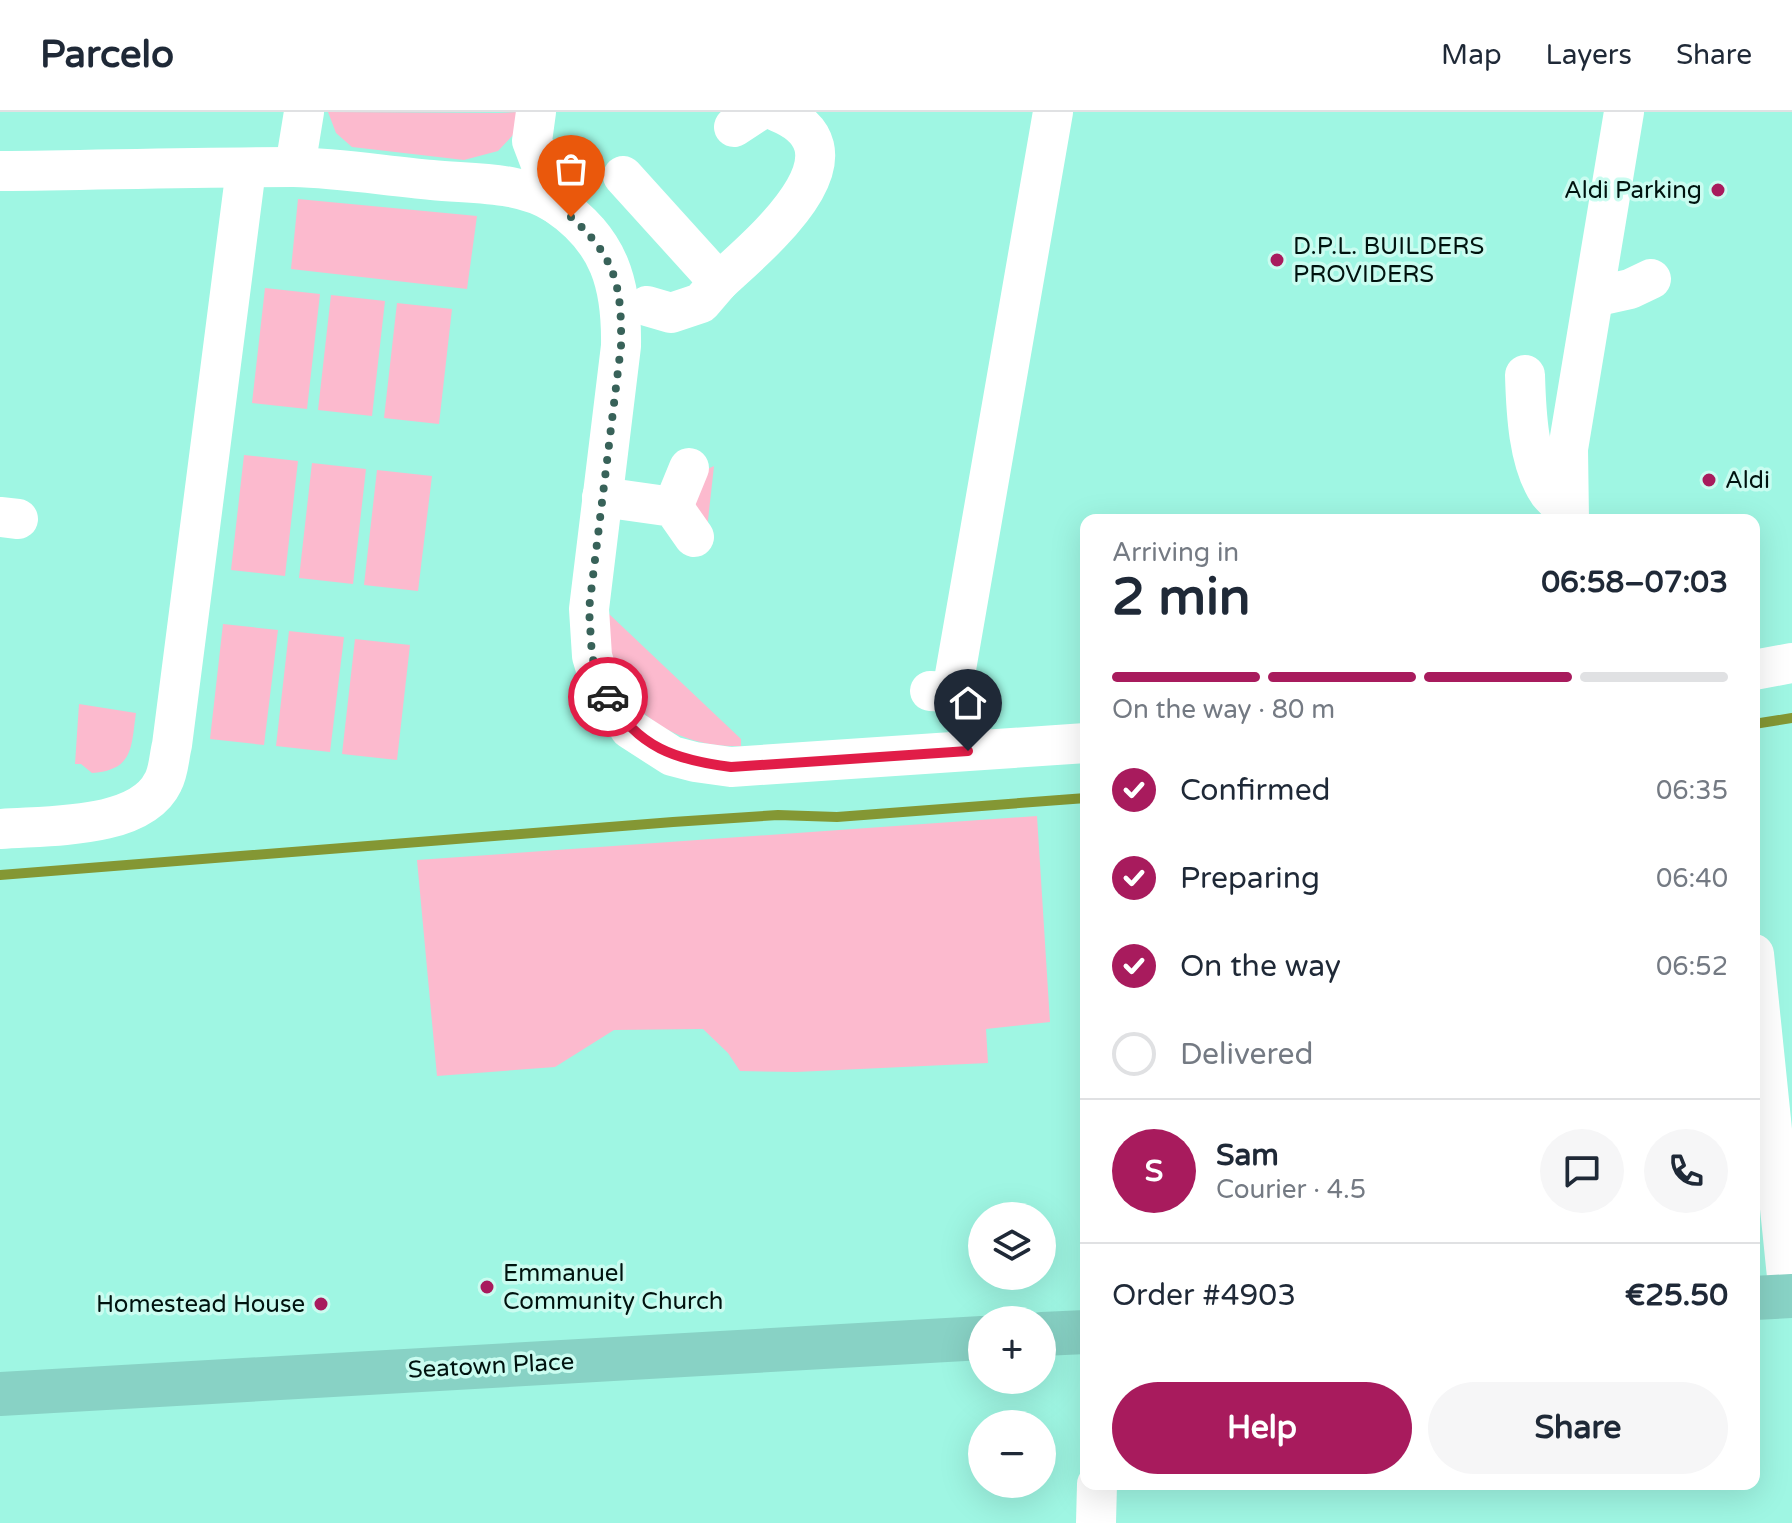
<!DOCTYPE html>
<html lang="en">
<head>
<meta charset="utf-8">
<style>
	body { margin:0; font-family:"Varela Round",sans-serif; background:#f6f6f7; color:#1f2937; height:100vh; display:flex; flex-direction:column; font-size:30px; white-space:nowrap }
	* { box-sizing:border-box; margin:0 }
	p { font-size:26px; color:#747a83 }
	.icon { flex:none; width:44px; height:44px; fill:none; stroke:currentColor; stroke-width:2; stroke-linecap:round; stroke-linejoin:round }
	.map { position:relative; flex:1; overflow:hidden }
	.panel { position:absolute; left:1080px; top:402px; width:680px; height:976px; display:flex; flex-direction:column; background:#fff; border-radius:16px; box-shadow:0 8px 32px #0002 }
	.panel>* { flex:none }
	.buttons { position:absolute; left:968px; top:1090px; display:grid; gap:16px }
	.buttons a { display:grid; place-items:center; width:88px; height:88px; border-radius:50%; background:#fff; box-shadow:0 8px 32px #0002; font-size:40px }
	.pin { position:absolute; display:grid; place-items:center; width:68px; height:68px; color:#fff; margin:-82px -34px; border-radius:50% 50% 50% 0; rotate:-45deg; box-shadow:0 0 8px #0007 }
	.pin .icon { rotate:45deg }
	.courier { position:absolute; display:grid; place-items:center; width:80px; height:80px; margin:-40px; border:6px solid #e11d48; border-radius:50%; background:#fff; color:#222; box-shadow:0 2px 10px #0007 }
	.head em { font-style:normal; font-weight:700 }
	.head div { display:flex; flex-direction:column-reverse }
	.head { display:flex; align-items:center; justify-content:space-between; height:136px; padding:0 32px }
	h1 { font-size:52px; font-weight:700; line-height:60px }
	.bar { display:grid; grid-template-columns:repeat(4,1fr); gap:12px 8px; align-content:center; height:96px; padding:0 32px }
	.bar i { height:10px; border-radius:6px; background:#e0e1e3 }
	.bar .on { background:#a81b5d }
	.bar p { grid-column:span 4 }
	.line { display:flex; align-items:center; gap:20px; padding:0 32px; border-top:2px solid #e0e1e3 }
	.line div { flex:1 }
	.round { display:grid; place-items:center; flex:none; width:84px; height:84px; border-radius:42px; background:#f6f6f7 }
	ol { padding:0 32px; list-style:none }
	li { display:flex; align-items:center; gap:24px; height:88px }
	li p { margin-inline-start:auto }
	li .icon { padding:8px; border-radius:50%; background:#a81b5d; color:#fff; stroke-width:4 }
	li:last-child { color:#747a83 }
	li i { width:44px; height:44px; border:4px solid #e0e1e3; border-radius:50% }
	.button { display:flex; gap:16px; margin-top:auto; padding:16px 32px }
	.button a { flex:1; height:92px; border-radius:48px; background:#a81b5d; color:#fff; font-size:32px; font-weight:700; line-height:92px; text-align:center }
	.button a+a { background:#f6f6f7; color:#1f2937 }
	header { display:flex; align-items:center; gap:48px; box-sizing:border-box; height:112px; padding:0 40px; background:#fff; border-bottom:2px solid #e0e1e3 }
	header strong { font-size:38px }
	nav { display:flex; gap:44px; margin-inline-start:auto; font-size:28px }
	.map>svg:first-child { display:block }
	.green { fill:#fcbace }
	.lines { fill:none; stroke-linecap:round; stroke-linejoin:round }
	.stream { stroke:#849734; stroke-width:10 }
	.minor { stroke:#fff; stroke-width:40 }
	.major { stroke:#88d2c5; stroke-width:44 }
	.done { stroke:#386259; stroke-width:8; stroke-dasharray:0 14.4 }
	.route { stroke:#e11d48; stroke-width:10 }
	.poi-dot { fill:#a81b5d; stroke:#cafcf0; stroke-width:3 }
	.labels { text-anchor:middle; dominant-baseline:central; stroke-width:7; stroke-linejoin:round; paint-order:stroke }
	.poi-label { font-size:24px; fill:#00130f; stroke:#cafcf0; text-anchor:start }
	.street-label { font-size:24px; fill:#00130f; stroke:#cafcf0 }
</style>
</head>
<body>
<header>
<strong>Parcelo</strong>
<nav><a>Map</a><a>Layers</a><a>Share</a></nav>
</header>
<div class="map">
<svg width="1792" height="1411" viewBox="0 0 1792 1411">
	<rect width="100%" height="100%" fill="#9ff6e3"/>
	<g class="green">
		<path d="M328,0l170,1 20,-1 -5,23 -15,16 -34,9 -112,-13 -16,-14z"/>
		<path d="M298,87l179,17 -10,73 -176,-20z"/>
		<path d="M265,176l55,6 -13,115 -55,-6z"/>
		<path d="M331,183l54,6 -13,115 -54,-6z"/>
		<path d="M397,191l55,6 -13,115 -55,-6z"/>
		<path d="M244,343l54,6 -13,115 -54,-6z"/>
		<path d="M312,351l54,6 -13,115 -54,-6z"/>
		<path d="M714,354l-7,63 -16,-10 8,-46z"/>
		<path d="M377,358l55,6 -14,115 -54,-6z"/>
		<path d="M608,501l133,126v7c-57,2 -116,-28 -130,-89 -3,-14 -2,-30 -3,-44z"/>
		<path d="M223,512l55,6 -14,115 -54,-6z"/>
		<path d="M289,519l55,6 -14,115 -54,-6z"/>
		<path d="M355,527l55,6 -13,115 -55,-6z"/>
		<path d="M79,592l57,9c-5,34 -2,57 -44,60l-11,-9h-6z"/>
		<path d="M1037,704l13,206 -64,7 2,34 -192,9 -56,-1 -12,-18 -25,-24 -89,1 -59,37 -118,9 -20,-216z"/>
	</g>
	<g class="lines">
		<g class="stream">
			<path d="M1754,612l38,-6"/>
			<path d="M0,763l673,-53 105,-7 59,2 249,-19"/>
		</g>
		<g class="minor">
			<path d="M536,0l-4,29 24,63"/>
			<path d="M734,15l23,-15"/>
			<path d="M295,55l9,-55"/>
			<path d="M0,59c97,-1 195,-4 293,-4 46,1 93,9 139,13 41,4 89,1 124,24 54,36 66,81 65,142l-32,263 3,47 8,27 30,46 42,27 23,6 36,5 355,-24"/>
			<path d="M623,64l96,106 -18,21 -30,10 -24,-7"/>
			<path d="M719,170c37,-35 156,-130 59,-170"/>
			<path d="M1594,185l36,-8 21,-10"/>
			<path d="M1525,263c1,35 3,88 24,118 5,6 12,12 18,18"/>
			<path d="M602,385l71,10 21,30"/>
			<path d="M673,395l16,-39"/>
			<path d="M0,405l18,2"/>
			<path d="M1569,408l-1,-71 56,-337"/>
			<path d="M1754,558l38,-7"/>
			<path d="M930,579l22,1 101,-580"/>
			<path d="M0,717c46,-4 140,1 163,-47 6,-11 6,-26 9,-37l74,-576"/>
			<path d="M1754,842l35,342"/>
			<path d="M1096,1411l1,-39"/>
		</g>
		<g class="major">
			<path d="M1754,1186l38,-2"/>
			<path d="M1042,1222l44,-2"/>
			<path d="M0,1282l982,-56"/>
		</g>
	</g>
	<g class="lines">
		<path class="done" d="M571,105c45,40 51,70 50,129l-32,263 3,47 8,27 8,14"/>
		<path class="route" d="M608,585c30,51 68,63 123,70l237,-16"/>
	</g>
	<g class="poi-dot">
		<circle cx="1718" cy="78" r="8"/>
		<circle cx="1277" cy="148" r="8"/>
		<circle cx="1709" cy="368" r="8"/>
		<circle cx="487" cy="1175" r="8"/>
		<circle cx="321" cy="1192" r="8"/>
	</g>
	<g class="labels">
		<g class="poi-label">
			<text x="1702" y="78" text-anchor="end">Aldi Parking</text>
			<text x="1293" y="134">D.P.L. BUILDERS<tspan x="1293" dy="28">PROVIDERS</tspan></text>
			<text x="1725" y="368">Aldi</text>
			<text x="503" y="1161">Emmanuel<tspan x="503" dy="28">Community Church</tspan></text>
			<text x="305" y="1192" text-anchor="end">Homestead House</text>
		</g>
		<g class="street-label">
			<text transform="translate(491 1254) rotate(-3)">Seatown Place</text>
		</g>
	</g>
</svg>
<div class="buttons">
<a><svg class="icon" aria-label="layers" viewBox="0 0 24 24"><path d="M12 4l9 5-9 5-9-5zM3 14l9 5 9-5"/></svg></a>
<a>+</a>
<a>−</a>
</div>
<div class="pin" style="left:571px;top:105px;background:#ea580c"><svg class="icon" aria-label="bag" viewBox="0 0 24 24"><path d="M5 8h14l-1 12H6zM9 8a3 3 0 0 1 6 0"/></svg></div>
<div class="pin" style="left:968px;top:639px;background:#1f2937"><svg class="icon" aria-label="home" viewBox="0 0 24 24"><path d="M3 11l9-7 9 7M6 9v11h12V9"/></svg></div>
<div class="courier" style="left:608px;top:585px"><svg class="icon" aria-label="car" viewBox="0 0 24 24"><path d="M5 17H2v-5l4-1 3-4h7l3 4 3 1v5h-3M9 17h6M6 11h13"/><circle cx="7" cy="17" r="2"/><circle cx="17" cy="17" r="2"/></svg></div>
<section class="panel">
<div class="head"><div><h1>2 min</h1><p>Arriving in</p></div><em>06:58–07:03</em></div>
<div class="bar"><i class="on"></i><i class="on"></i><i class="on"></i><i></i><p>On the way · 80 m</p></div>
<ol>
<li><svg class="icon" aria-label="check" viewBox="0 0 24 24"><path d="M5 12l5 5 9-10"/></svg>Confirmed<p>06:35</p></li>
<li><svg class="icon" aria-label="check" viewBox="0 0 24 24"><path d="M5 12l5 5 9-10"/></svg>Preparing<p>06:40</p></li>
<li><svg class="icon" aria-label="check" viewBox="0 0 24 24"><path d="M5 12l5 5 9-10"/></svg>On the way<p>06:52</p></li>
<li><i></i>Delivered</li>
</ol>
<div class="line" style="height:144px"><b class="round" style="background:#a81b5d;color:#fff">S</b><div><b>Sam</b><p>Courier · 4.5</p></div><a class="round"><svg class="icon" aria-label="chat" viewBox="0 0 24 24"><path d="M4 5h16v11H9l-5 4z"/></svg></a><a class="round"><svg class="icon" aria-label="phone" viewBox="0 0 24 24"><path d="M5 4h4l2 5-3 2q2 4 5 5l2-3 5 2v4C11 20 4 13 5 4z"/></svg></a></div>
<div class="line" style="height:104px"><div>Order #4903</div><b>€25.50</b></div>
<div class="button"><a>Help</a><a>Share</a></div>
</section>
</div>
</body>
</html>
